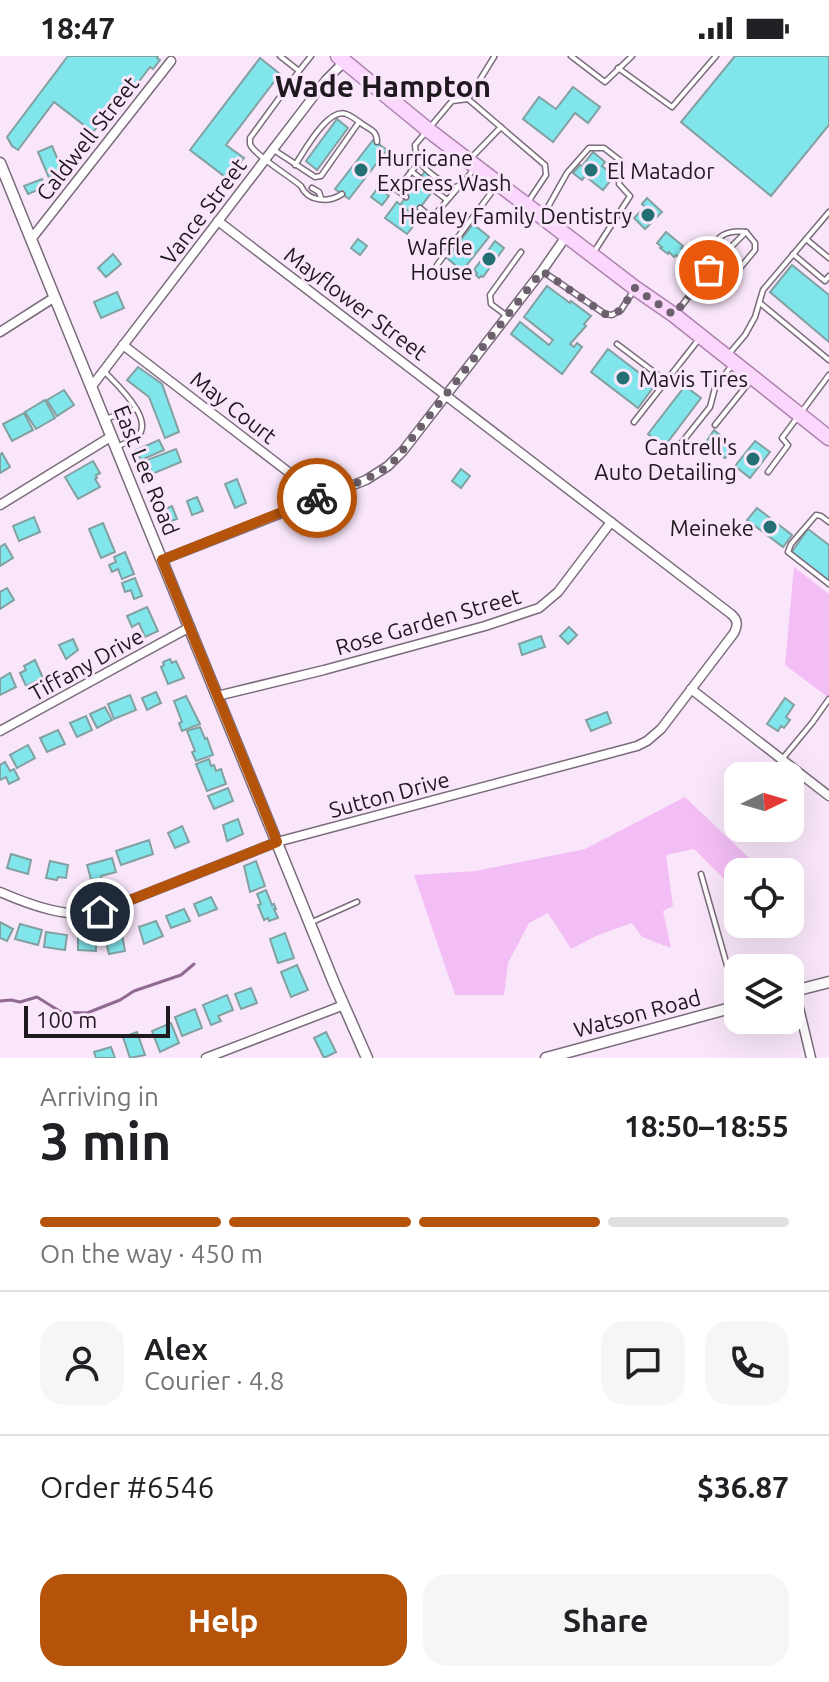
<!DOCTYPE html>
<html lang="en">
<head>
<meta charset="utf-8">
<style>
	body { margin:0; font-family:Ubuntu,sans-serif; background:#f6f6f6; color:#202124; height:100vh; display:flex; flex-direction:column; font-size:30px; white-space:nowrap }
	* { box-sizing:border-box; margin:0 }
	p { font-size:26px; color:#757577 }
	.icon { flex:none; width:44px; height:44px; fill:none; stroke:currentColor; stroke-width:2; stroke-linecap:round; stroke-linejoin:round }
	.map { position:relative; height:1002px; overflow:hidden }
	.details { display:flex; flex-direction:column; background:#fff; flex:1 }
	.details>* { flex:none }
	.needle { width:52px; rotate:85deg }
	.fabs { position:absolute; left:724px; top:706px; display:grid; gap:16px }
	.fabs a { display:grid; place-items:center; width:80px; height:80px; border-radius:16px; background:#fff; box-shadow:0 8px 32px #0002; font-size:40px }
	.scale { position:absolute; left:24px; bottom:20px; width:146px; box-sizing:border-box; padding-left:8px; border:4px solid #1f181f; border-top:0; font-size:22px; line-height:28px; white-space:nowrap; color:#1f181f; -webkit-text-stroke:6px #f9e6fa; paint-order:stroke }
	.pin { position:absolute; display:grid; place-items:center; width:68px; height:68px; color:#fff; margin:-34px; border:4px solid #fff; border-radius:50%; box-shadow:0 2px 8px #0007 }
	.courier { position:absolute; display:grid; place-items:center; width:80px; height:80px; margin:-40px; border:6px solid #b45309; border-radius:50%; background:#fff; color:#222; box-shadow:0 2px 10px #0007 }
	.overview em { font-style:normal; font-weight:700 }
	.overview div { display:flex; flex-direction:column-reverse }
	.overview { display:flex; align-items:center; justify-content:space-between; height:136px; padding:0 40px }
	h1 { font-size:52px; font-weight:700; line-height:60px }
	.bar { display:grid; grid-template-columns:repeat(4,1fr); gap:12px 8px; align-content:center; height:96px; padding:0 40px }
	.bar i { height:10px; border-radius:6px; background:#e0e0e0 }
	.bar .on { background:#b45309 }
	.bar p { grid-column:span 4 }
	.line { display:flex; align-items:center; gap:20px; padding:0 40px; border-top:2px solid #e0e0e0 }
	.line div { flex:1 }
	.round { display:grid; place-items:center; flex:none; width:84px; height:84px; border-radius:24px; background:#f6f6f6 }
	.cta { display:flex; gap:16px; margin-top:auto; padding:16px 40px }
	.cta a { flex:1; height:92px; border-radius:24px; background:#b45309; color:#fff; font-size:32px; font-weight:700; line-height:92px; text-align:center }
	.cta a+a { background:#f6f6f6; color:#202124 }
	.status { display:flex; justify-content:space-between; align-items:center; height:56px; padding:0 40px; background:#fff; direction:ltr }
	.status svg { height:22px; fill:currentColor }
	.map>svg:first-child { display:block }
	.green { fill:#f3bef5 }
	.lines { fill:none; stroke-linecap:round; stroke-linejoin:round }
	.stream { stroke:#906a92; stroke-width:3 }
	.building { fill:#81e6ec; stroke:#83a0a1; stroke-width:2 }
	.service-casing { stroke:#7b6b7b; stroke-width:7 }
	.minor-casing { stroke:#7b6b7b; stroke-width:11 }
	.tertiary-casing { stroke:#7b6b7b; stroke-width:13 }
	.primary-casing { stroke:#ad83ae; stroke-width:17 }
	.service { stroke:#fff; stroke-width:4 }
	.minor { stroke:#fff; stroke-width:8 }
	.tertiary { stroke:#fff; stroke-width:10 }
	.primary { stroke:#fbd7fd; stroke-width:14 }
	.done { stroke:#6b606c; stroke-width:8; stroke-dasharray:0 14.4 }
	.route { stroke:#b45309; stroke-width:10 }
	.poi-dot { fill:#246f73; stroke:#f9e6fa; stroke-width:3 }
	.labels { text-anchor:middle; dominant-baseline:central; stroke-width:6; stroke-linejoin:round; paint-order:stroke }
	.street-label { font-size:22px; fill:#1f181f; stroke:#f9e6fa }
	.poi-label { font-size:22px; fill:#1f181f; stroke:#f9e6fa; text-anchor:end }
	.district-label { font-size:30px; font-weight:bold; fill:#1f181f; stroke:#f9e6fa }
</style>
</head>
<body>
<div class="status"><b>18:47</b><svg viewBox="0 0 49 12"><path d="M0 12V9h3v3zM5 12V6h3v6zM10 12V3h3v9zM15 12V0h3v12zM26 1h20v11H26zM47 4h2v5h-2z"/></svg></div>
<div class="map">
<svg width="829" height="1002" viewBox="0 0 829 1002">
	<rect width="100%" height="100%" fill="#f9e6fa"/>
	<g class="green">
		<path d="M794,511l35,27v104l-44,-33z"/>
		<path d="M685,741l64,61 -23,23 -32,-32 -28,6 7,51 -10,5 8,37 -29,-11 -10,-14 -34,12 -27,14 -23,-36 -19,10 -21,40 -4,32h-49l-41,-120 61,-4 110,-22z"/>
	</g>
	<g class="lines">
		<path class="stream" d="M0,945l11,-1 9,2 17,-5 24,15 26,1 33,-13 14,-9 47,-16 13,-11"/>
	</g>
	<g class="building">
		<path d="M68,0h90l-1,2 3,2 -7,9 -3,-2 -19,25 -4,-4 -34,44 -39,-30 -36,48 -6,-4 -5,-9z"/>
		<path d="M735,0h94v69l-58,71 -90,-74z"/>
		<path d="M260,2l20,16 -54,71 18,13 -16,21 -38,-29z"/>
		<path d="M573,31l27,20 -12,16 -13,-10 -22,29 -30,-23 16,-22 17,12z"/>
		<path d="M337,63l11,9 -31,42 -11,-9z"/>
		<path d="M373,84l14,10 -38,49 -14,-10z"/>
		<path d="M52,90l11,26 -14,6 -11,-26z"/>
		<path d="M593,96l12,10 -3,4 12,10 -11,14 -18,-14 -3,4 -9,-7 7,-8 2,1z"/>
		<path d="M426,114l14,11 -26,35 -14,-11z"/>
		<path d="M42,123l3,8 -17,7 -4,-8z"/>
		<path d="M378,132l11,8 -7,9 -11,-8z"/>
		<path d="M647,142l15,14 -17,17 -11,-11 11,-11 -3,-3z"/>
		<path d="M397,146l22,17 -12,15 -22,-16z"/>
		<path d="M473,168l16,13 -27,34 -15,-13z"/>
		<path d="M666,176l17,14 -2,2 3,2 -6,7 -2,-2 -2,2 -5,-5 -1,2 -8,-6 2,-1 -5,-4z"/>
		<path d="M358,183l9,7 -7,9 -9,-7z"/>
		<path d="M495,185l9,7 -21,29 -2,-1 -2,2 -3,-3 1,-2 -3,-3z"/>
		<path d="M716,192l5,4 -10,12 5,4 -4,4 -5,-4 -1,2 -6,-5 2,-2 -4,-3 3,-4 5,5z"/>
		<path d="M113,198l8,10 -15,13 -8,-9z"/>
		<path d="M792,209l37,30v47l-59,-50z"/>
		<path d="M547,230l23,17 1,-2 20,15 -7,8 2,2 -16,18 4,3 3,-4 5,4 -20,27 -51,-40 9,-12 29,23 4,-5 -29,-23z"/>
		<path d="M117,236l7,16 -23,10 -7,-16z"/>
		<path d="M608,293l47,36 -17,23 -47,-36z"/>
		<path d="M138,311l24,17 17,48 -14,6 -16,-41 -22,-17z"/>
		<path d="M685,330l16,12 -37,49 -16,-13z"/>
		<path d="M64,334l10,15 -17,11 -10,-16z"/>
		<path d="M45,344l10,18 -19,11 -11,-17z"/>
		<path d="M24,357l9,17 -21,11 -9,-17z"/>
		<path d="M714,374l20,17 -9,11 -16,-13 -2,3 -3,-3z"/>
		<path d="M159,384l5,10 -23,10 -5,-10z"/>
		<path d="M755,385l15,11 -20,26 -15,-12z"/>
		<path d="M176,393l5,13 -29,12 -5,-14z"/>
		<path d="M2,397l8,14 -10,6v-18z"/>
		<path d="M93,405l7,12 -4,2 1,3 -2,1 5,8 -22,12 -13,-22z"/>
		<path d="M461,413l9,7 -9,12 -9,-7z"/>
		<path d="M237,423l9,24 -11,5 -10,-24z"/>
		<path d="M197,441l6,14 -11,4 -5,-14z"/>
		<path d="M172,450l5,13 -11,4 -5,-12z"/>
		<path d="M757,452l35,27 -9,12 -36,-27z"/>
		<path d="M34,461l6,15 -21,9 -6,-15z"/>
		<path d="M103,467l12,29 -14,6 -12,-29z"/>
		<path d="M808,473l21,16v37l-38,-29z"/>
		<path d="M5,488l8,14 -13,8v-19z"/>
		<path d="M125,496l9,22 -12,5 -4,-10 -6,3 -3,-7 7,-3 -2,-5z"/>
		<path d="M135,522l7,18 -8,3 -3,-9 -6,2 -3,-9z"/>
		<path d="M7,532l7,12 -14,9v-17z"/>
		<path d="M147,551l11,24 -13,6 -6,-14 -7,4 -5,-11z"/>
		<path d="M569,571l8,8 -9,9 -8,-8z"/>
		<path d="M541,580l4,11 -23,8 -3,-11z"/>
		<path d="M73,583l5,11 -12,9 -7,-14z"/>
		<path d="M170,603l2,4 4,-2 8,17 -16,6 -7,-17 3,-2 -1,-3z"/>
		<path d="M35,604l8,18 -17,8 -6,-13 6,-3 -2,-4z"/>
		<path d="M10,617l6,14 -16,8v-16z"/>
		<path d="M156,636l5,11 -14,7 -5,-12z"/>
		<path d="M130,639l6,15 -22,9 -6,-15z"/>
		<path d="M186,640l14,28 -18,7 -3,-8 3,-1 -8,-21z"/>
		<path d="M785,642l9,7 -8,12 4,3 -6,8 -3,-2 -3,5 -11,-7z"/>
		<path d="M105,651l7,13 -15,8 -7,-14z"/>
		<path d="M607,656l4,11 -20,8 -5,-11z"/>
		<path d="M86,660l6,14 -15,7 -7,-14z"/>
		<path d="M200,671l5,12 2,-1 6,17 -17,6 -4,-9 3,-1 -8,-20z"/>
		<path d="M58,674l7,14 -18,8 -7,-14z"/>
		<path d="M28,689l7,13 -18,10 -7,-13z"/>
		<path d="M209,703l2,7 3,-1 2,6 5,-2 5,15 -19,7 -11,-27z"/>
		<path d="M5,706l5,9 4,-2 5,10 -10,5 -3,-7 -6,3v-15z"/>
		<path d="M228,732l5,13 -19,8 -6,-13z"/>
		<path d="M238,763l5,15 -16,7 -4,-16z"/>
		<path d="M182,770l7,16 -14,6 -7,-15z"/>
		<path d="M149,784l4,14 -32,11 -5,-14z"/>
		<path d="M11,798l20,6 -3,14 -21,-6z"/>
		<path d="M112,802l4,14 -15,4v3h-10l-4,-14z"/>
		<path d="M50,805l18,4 -2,13 -8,-1 -1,3 -11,-2z"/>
		<path d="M256,805l9,25 -15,6 -6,-26z"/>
		<path d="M266,834l6,15 2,-1 2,5h-2l4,9 -9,3 -1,-3 -4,2 -6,-15 3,-1 -4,-10z"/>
		<path d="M211,841l6,12 -18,7 -5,-12z"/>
		<path d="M184,853l6,12 -19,7 -5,-12z"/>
		<path d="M156,865l7,15 -19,8 -5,-17z"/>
		<path d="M0,866l13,7 -6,12 -7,-3z"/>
		<path d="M20,868l22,6 -4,15 -23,-6z"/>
		<path d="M121,873l4,22 -16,3 -5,-21z"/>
		<path d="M46,876l21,3 -2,15 -21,-3z"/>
		<path d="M285,877l9,25 -16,5 -8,-24z"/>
		<path d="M78,880l18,1v14l-18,-1z"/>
		<path d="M297,909l11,25 -17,7 -10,-25z"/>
		<path d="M251,932l6,15 -16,6 -6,-15z"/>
		<path d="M227,939l6,15 -15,6 3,5 -10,4 -8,-20z"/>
		<path d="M195,953l7,19 -20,8 -7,-19z"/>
		<path d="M171,967l8,20 -19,9 -8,-21z"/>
		<path d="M137,976l8,23 -15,3 -7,-21z"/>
		<path d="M326,976l10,20 -12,6 -10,-20z"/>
		<path d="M111,991l4,11h-19l-2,-6z"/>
	</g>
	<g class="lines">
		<defs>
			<g id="service">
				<path d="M280,0l19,15 -49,67c0,2 0,4 0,6 4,11 41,33 51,42 7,16 28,17 41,8"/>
				<path d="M571,0l34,26 27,-26"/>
				<path d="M494,1l-26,42 77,66 1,10 -18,27"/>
				<path d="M618,12l54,39 44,-51"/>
				<path d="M299,15l12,-15"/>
				<path d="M468,43l-16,2 -37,44c0,22 19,30 35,43 13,-1 17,-10 24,-20"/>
				<path d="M274,94l41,27 6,-1 38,-54"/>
				<path d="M472,101l29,-30"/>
				<path d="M295,109c9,-13 33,-58 51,-51 6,2 12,7 16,10 9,6 15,7 15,18"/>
				<path d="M411,115l9,7"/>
				<path d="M312,132l7,4 2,6"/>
				<path d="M434,134l13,10"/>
				<path d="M406,141l-9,-7 21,-27"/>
				<path d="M420,152l12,10 25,-29"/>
				<path d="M544,158l23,-41 22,-25h15l18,14 -3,22 11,12 -36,56"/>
				<path d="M806,183l23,19"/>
				<path d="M793,198l32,27 4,-5"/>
				<path d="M437,209l60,-80"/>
				<path d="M713,209l33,-33"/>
				<path d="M542,215l63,43 7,1 9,-5 13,-20"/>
				<path d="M694,231l1,-15 4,-11"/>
				<path d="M694,233l5,-3 16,3 10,-3 30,-36v-7l-9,-11c-25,-3 -29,8 -44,25"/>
				<path d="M760,247l69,57"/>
				<path d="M676,257l33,-43"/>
				<path d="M507,260l-16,-12 -1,-9 31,-43"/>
				<path d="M617,288l49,37"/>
				<path d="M728,299l17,-20 10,-18 8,-27 66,-78"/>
				<path d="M105,316c11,12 51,48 32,65 -5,4 -13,6 -18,9"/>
				<path d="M108,362l28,-9"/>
				<path d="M634,366l65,-83"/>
				<path d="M715,369l36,-45"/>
				<path d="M675,395l35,-44 5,-19 17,-23"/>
				<path d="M768,416l20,-27 -6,-7 47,-63"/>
				<path d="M829,466l-8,-6 -5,-1 -25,29 -3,8 41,32"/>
				<path d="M783,702l29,-35 17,-24"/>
				<path d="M701,818l29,102 6,28"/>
				<path d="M312,866l45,-20"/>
			</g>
			<g id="minor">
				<path d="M32,182l139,-177"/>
				<path d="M0,276l55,-35"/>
				<path d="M123,289l198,152"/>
				<path d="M92,330l234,-306 19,-19"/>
				<path d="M0,449l112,-69"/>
				<path d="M162,504l204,-80 22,-14 15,-15 139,-180 25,-36"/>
				<path d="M691,633l138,107"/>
				<path d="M217,640l107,-26 161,-44 54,-18 19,-16 53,-70"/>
				<path d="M0,675l190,-104"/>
				<path d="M0,836c30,13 68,27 100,20l177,-70 360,-96 10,-5 14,-12 73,-96c4,-8 4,-13 -3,-19l-513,-393"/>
				<path d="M795,935l16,67"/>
				<path d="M206,1002l138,-53"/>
			</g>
			<g id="tertiary">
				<path d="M0,107l334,820 33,75"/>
				<path d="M790,936l39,-10"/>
				<path d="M546,1002l192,-52"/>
			</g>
			<path id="primary" d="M338,0l89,73 208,159 39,27 155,123"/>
		</defs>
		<use href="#service" class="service-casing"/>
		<use href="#minor" class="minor-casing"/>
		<use href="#tertiary" class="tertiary-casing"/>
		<use href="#primary" class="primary-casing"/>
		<use href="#service" class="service"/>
		<use href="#minor" class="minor"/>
		<use href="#tertiary" class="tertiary"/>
		<use href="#primary" class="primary"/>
	</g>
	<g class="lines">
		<path class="done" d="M317,442c28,-11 57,-18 79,-39l146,-188 63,43 7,1 9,-5 14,-22 39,27 35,-45"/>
		<path class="route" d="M100,856l177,-70 -115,-282 155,-62"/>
	</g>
	<g class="poi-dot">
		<circle cx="361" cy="114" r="8"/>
		<circle cx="591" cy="114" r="8"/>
		<circle cx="648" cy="159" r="8"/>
		<circle cx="489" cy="203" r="8"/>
		<circle cx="623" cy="322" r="8"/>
		<circle cx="753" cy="403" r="8"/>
		<circle cx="770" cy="471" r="8"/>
	</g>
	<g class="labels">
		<g class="street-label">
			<text transform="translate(87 82) rotate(-52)">Caldwell Street</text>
			<text transform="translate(203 155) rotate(-53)">Vance Street</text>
			<text transform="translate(356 247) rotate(37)">Mayflower Street</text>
			<text transform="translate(234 351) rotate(38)">May Court</text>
			<text transform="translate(147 414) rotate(68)">East Lee Road</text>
			<text transform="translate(428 565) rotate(-16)">Rose Garden Street</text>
			<text transform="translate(86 608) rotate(-29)">Tiffany Drive</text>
			<text transform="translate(389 738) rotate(-15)">Sutton Drive</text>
			<text transform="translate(637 957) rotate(-15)">Watson Road</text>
		</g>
		<g class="poi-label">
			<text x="377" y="101" text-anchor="start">Hurricane<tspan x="377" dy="25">Express Wash</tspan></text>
			<text x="607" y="114" text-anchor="start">El Matador</text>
			<text x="632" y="159">Healey Family Dentistry</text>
			<text x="473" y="190">Waffle<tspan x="473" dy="25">House</tspan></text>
			<text x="639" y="322" text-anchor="start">Mavis Tires</text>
			<text x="737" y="390">Cantrell's<tspan x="737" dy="25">Auto Detailing</tspan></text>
			<text x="754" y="471">Meineke</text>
		</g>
		<g class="district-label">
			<text x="383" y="30">Wade Hampton</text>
		</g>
	</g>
</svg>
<div class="fabs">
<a><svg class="needle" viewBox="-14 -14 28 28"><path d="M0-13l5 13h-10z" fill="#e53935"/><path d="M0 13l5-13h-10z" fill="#757577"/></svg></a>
<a><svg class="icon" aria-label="locate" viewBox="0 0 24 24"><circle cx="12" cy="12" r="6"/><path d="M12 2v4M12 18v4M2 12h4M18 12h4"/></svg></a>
<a><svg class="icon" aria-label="layers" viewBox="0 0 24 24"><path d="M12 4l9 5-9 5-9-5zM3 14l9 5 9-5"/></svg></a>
</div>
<div class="scale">100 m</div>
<div class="pin" style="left:709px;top:214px;background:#ea580c"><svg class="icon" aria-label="bag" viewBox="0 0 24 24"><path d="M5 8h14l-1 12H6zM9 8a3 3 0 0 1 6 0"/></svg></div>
<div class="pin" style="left:100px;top:856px;background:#1f2937"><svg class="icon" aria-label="home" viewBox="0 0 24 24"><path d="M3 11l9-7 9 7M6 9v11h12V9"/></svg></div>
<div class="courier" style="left:317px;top:442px"><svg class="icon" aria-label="bike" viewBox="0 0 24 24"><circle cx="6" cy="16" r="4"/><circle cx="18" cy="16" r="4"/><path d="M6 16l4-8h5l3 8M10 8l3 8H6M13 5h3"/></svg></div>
</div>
<section class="details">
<div class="overview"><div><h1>3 min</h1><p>Arriving in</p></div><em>18:50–18:55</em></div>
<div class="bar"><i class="on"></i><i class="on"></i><i class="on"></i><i></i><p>On the way · 450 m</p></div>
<div class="line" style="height:144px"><a class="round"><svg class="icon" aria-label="person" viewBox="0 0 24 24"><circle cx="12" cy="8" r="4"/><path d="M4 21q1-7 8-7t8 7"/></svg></a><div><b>Alex</b><p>Courier · 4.8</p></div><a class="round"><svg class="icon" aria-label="chat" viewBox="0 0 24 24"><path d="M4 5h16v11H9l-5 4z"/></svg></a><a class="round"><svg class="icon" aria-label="phone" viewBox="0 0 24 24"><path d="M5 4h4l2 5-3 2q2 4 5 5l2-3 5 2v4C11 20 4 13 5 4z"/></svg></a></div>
<div class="line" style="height:104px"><div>Order #6546</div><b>$36.87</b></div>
<div class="cta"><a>Help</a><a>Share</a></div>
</section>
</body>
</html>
